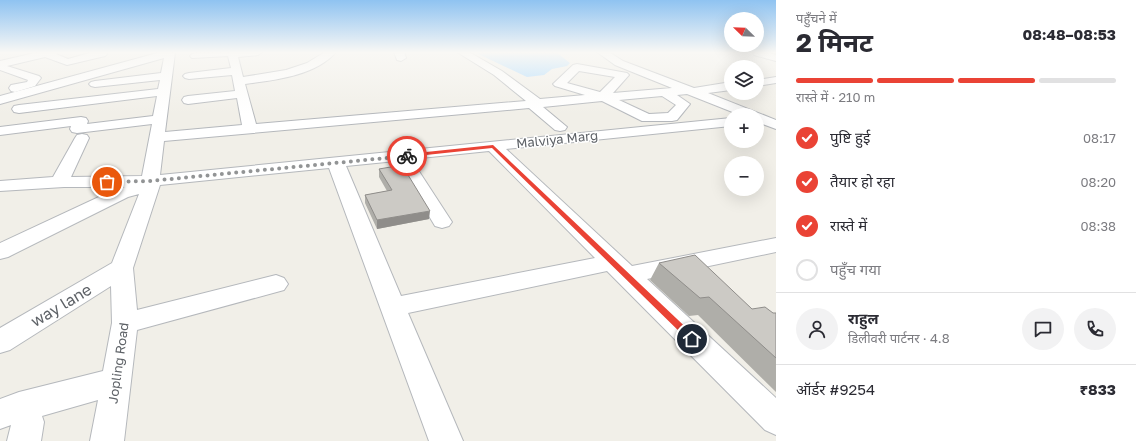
<!DOCTYPE html>
<html lang="hi">
<head>
<meta charset="utf-8">
<style>
	body { margin:0; font-family:"Golos Text","Noto Sans Devanagari",sans-serif; background:#f2f2f3; color:#2b2b33; height:100vh; display:flex; flex-direction:column; font-size:15px; white-space:nowrap }
	* { box-sizing:border-box; margin:0 }
	p { font-size:13px; color:#7c7c81 }
	.icon { flex:none; width:22px; height:22px; fill:none; stroke:currentColor; stroke-width:2; stroke-linecap:round; stroke-linejoin:round }
	.map { position:relative; flex:1; overflow:hidden }
	.panel { display:flex; flex-direction:column; background:#fff; width:360px }
	.panel>* { flex:none }
	.needle { width:26px; rotate:293deg }
	.tools { position:absolute; left:724px; top:12px; display:grid; gap:8px }
	.tools a { display:grid; place-items:center; width:40px; height:40px; border-radius:50%; background:#fff; box-shadow:0 4px 16px #0002; font-size:20px }
	.pin { position:absolute; display:grid; place-items:center; width:34px; height:34px; color:#fff; margin:-17px; border:2px solid #fff; border-radius:50%; box-shadow:0 1px 4px #0007 }
	.courier { position:absolute; display:grid; place-items:center; width:40px; height:40px; margin:-20px; border:3px solid #ea4335; border-radius:50%; background:#fff; color:#222; box-shadow:0 1px 5px #0007 }
	.head em { font-style:normal; font-weight:700 }
	.head div { display:flex; flex-direction:column-reverse }
	.head { display:flex; align-items:center; justify-content:space-between; height:68px; padding:0 20px }
	h1 { font-size:26px; font-weight:700; line-height:30px }
	.bar { display:grid; grid-template-columns:repeat(4,1fr); gap:6px 4px; align-content:center; height:48px; padding:0 20px }
	.bar i { height:5px; border-radius:3px; background:#e1e1e2 }
	.bar .selected { background:#ea4335 }
	.bar p { grid-column:span 4 }
	.line { display:flex; align-items:center; gap:10px; padding:0 20px; border-top:1px solid #e1e1e2 }
	.line div { flex:1 }
	.round { display:grid; place-items:center; flex:none; width:42px; height:42px; border-radius:21px; background:#f2f2f3 }
	ol { padding:0 20px; list-style:none }
	li { display:flex; align-items:center; gap:12px; height:44px }
	li p { margin-inline-start:auto }
	li .icon { padding:4px; border-radius:50%; background:#ea4335; color:#fff; stroke-width:4 }
	li:last-child { color:#7c7c81 }
	li i { width:22px; height:22px; border:2px solid #e1e1e2; border-radius:50% }
	main { display:flex; flex:1; min-height:0 }
	.map>svg:first-child { display:block }
	.water { fill:#aadaff }
	.lines { fill:none; stroke-linecap:round; stroke-linejoin:round }
	.minor-casing { stroke:#b5b8bc; stroke-width:2 }
	.minor { fill:#fff; fill-rule:evenodd }
	.wall { fill:#afaea9 }
	.shaded-wall { fill:#8f8d8a }
	.building { fill:#cccac5; stroke:#8f8d8a }
	.route { fill:#ea4335 }
	.done { stroke:#929495; stroke-width:4; stroke-dasharray:0 7.2 }
	.labels { text-anchor:middle; dominant-baseline:central; stroke-width:3; stroke-linejoin:round; paint-order:stroke }
	.street-label { font-size:13px; fill:#5f6368; stroke:#fff }
	.near-street-label { font-size:16px; fill:#5f6368; stroke:#fff }
</style>
</head>
<body>
<main>
<div class="map">
<svg width="776" height="441" viewBox="0 0 776 441">
	<rect width="100%" height="100%" fill="#f1efe8"/>
	<path class="water" d="M474,52h82l14,11 -3,3 -15,3 -8,6 -17,2z"/>
	<g class="lines">
		<defs>
			<g id="minor">
				<path d="M39,52h19l-2,2 12,5 25,-7h13l1,2 -2,2 -38,9 -22,-8 -38,9 32,10 2,2 -6,8 -20,6 -4,-1 -2,-3 2,-3 16,-3 1,-2 -28,-10v-9z"/>
				<path d="M161,52l14,1 -10,79 77,-7 -5,-27 -49,6 -4,-1 -2,-3 2,-3 4,-1 47,-5 -3,-16 -43,4 -4,-1 -2,-2 2,-2 4,-1 42,-5 -3,-12 -36,2 -2,-2 2,-2 3,-1 67,-1 -4,3 -20,2 5,20 43,-7 21,-7 18,-11h11c-21,24 -61,28 -91,32l11,40 270,-23 -32,-26 -37,-23h12l33,19 38,28 45,-4 -30,-9 -2,-2 20,-19 4,-1 50,9 2,2 -16,18 59,-5 -57,-23 -18,-13h12l14,9 71,27 37,-6v8l-23,3 68,27v9l-19,-7v-7h-17l-53,-21 -10,1 13,9 -13,16 -5,1h-30l-40,-20 -59,6 24,20 -2,3 -5,1 -5,-1 -26,-22 -365,33 -4,34 571,-57v8l-225,23 126,117 144,-28v14l-129,27 129,119v37l-11,-5 -158,-159 -199,42 55,128h-34l-100,-273 -169,17 -27,83 4,42 139,-35 8,3 4,6 -4,6 -147,40 -13,111h-34l8,-41 -56,16 2,6 -3,19h-34l4,-16 -11,4v-30l19,-7 84,-21 9,-48 -1,-37 -101,64 -10,3v-25l112,-65 27,-69 -11,3 -120,60 -8,2v-16l116,-54 9,-2h-61l-64,4v-10l53,-4 22,-39 2,-3 5,-1 5,1 2,3 -18,39 71,-1 10,-52 -75,9 -5,-1 -2,-3 1,-3 -71,9v-8l81,-10 5,1 2,3 -1,3 66,-8 4,-20 -138,17 -5,-1 -2,-3 2,-3 5,-1 139,-16 2,-9 -65,7 -4,-1 -2,-2 2,-2 4,-1 66,-8 3,-15 -164,46v-8zM579,71l36,6 -15,15 -33,-9zM662,96l14,9 -8,8 -19,1 -30,-14zM489,151l106,107 -194,38 -55,-130 50,-5 39,65 7,2 7,-2 3,-4 -41,-63z"/>
				<path d="M394,52h10l2,6 -5,3 -4,-1z"/>
				<path d="M753,52h13l10,3v6l-22,-6z"/>
				<path d="M776,77v6l-19,3v-6z"/>
			</g>
		</defs>
		<use href="#minor" class="minor-casing"/>
		<use href="#minor" class="minor"/>
	</g>
	<g class="wall">
		<path d="M379,169l50,50 -52,10 -12,-26v-8l22,-4 -8,-14z"/>
		<path d="M659,263l93,46 21,4h3v79l-78,-77 -9,1 -39,-36z"/>
	</g>
	<path class="shaded-wall" d="M430,211l-1,8 -52,10v-9z"/>
	<g class="building">
		<path d="M402,165l28,46 -53,9 -12,-25 27,-5 -13,-21z"/>
		<path d="M695,255l57,54 13,-2 8,6h3v45l-67,-61 -9,1 -41,-35z"/>
	</g>
	<linearGradient id="sky" x2="0" y2="1"><stop stop-color="#8fc3f1"/><stop offset="0.46" stop-color="#f9f8f5"/><stop offset="1" stop-color="#f9f8f5" stop-opacity="0"/></linearGradient>
	<rect width="776" height="114" fill="url(#sky)"/>
	<path class="route" d="M493,145l202,191 2,3 -2,2h-6l-197,-193 -85,9 -2,-1 2,-2z"/>
	<g class="lines">
		<path class="done" d="M107,182l43,-1 257,-25"/>
	</g>
	<g class="labels">
		<g class="street-label">
			<text transform="translate(557 139) rotate(-6)">Malviya Marg</text>
			<text transform="translate(118 363) rotate(-82)">Jopling Road</text>
		</g>
		<g class="near-street-label">
			<text transform="translate(61 305) rotate(-31)">way lane</text>
		</g>
	</g>
</svg>
<div class="tools">
<a><svg class="needle" viewBox="-14 -14 28 28"><path d="M0-13l5 13h-10z" fill="#e53935"/><path d="M0 13l5-13h-10z" fill="#7c7c81"/></svg></a>
<a><svg class="icon" aria-label="layers" viewBox="0 0 24 24"><path d="M12 4l9 5-9 5-9-5zM3 14l9 5 9-5"/></svg></a>
<a>+</a>
<a>−</a>
</div>
<div class="pin" style="left:107px;top:182px;background:#ea580c"><svg class="icon" aria-label="bag" viewBox="0 0 24 24"><path d="M5 8h14l-1 12H6zM9 8a3 3 0 0 1 6 0"/></svg></div>
<div class="pin" style="left:692px;top:339px;background:#1f2937"><svg class="icon" aria-label="home" viewBox="0 0 24 24"><path d="M3 11l9-7 9 7M6 9v11h12V9"/></svg></div>
<div class="courier" style="left:407px;top:156px"><svg class="icon" aria-label="bike" viewBox="0 0 24 24"><circle cx="6" cy="16" r="4"/><circle cx="18" cy="16" r="4"/><path d="M6 16l4-8h5l3 8M10 8l3 8H6M13 5h3"/></svg></div>
</div>
<section class="panel">
<div class="head"><div><h1>2 मिनट</h1><p>पहुँचने में</p></div><em>08:48–08:53</em></div>
<div class="bar"><i class="selected"></i><i class="selected"></i><i class="selected"></i><i></i><p>रास्ते में · 210 m</p></div>
<ol>
<li><svg class="icon" aria-label="check" viewBox="0 0 24 24"><path d="M5 12l5 5 9-10"/></svg>पुष्टि हुई<p>08:17</p></li>
<li><svg class="icon" aria-label="check" viewBox="0 0 24 24"><path d="M5 12l5 5 9-10"/></svg>तैयार हो रहा<p>08:20</p></li>
<li><svg class="icon" aria-label="check" viewBox="0 0 24 24"><path d="M5 12l5 5 9-10"/></svg>रास्ते में<p>08:38</p></li>
<li><i></i>पहुँच गया</li>
</ol>
<div class="line" style="height:72px"><a class="round"><svg class="icon" aria-label="person" viewBox="0 0 24 24"><circle cx="12" cy="8" r="4"/><path d="M4 21q1-7 8-7t8 7"/></svg></a><div><b>राहुल</b><p>डिलीवरी पार्टनर · 4.8</p></div><a class="round"><svg class="icon" aria-label="chat" viewBox="0 0 24 24"><path d="M4 5h16v11H9l-5 4z"/></svg></a><a class="round"><svg class="icon" aria-label="phone" viewBox="0 0 24 24"><path d="M5 4h4l2 5-3 2q2 4 5 5l2-3 5 2v4C11 20 4 13 5 4z"/></svg></a></div>
<div class="line" style="height:52px"><div>ऑर्डर #9254</div><b>₹833</b></div>
</section>
</main>
</body>
</html>
